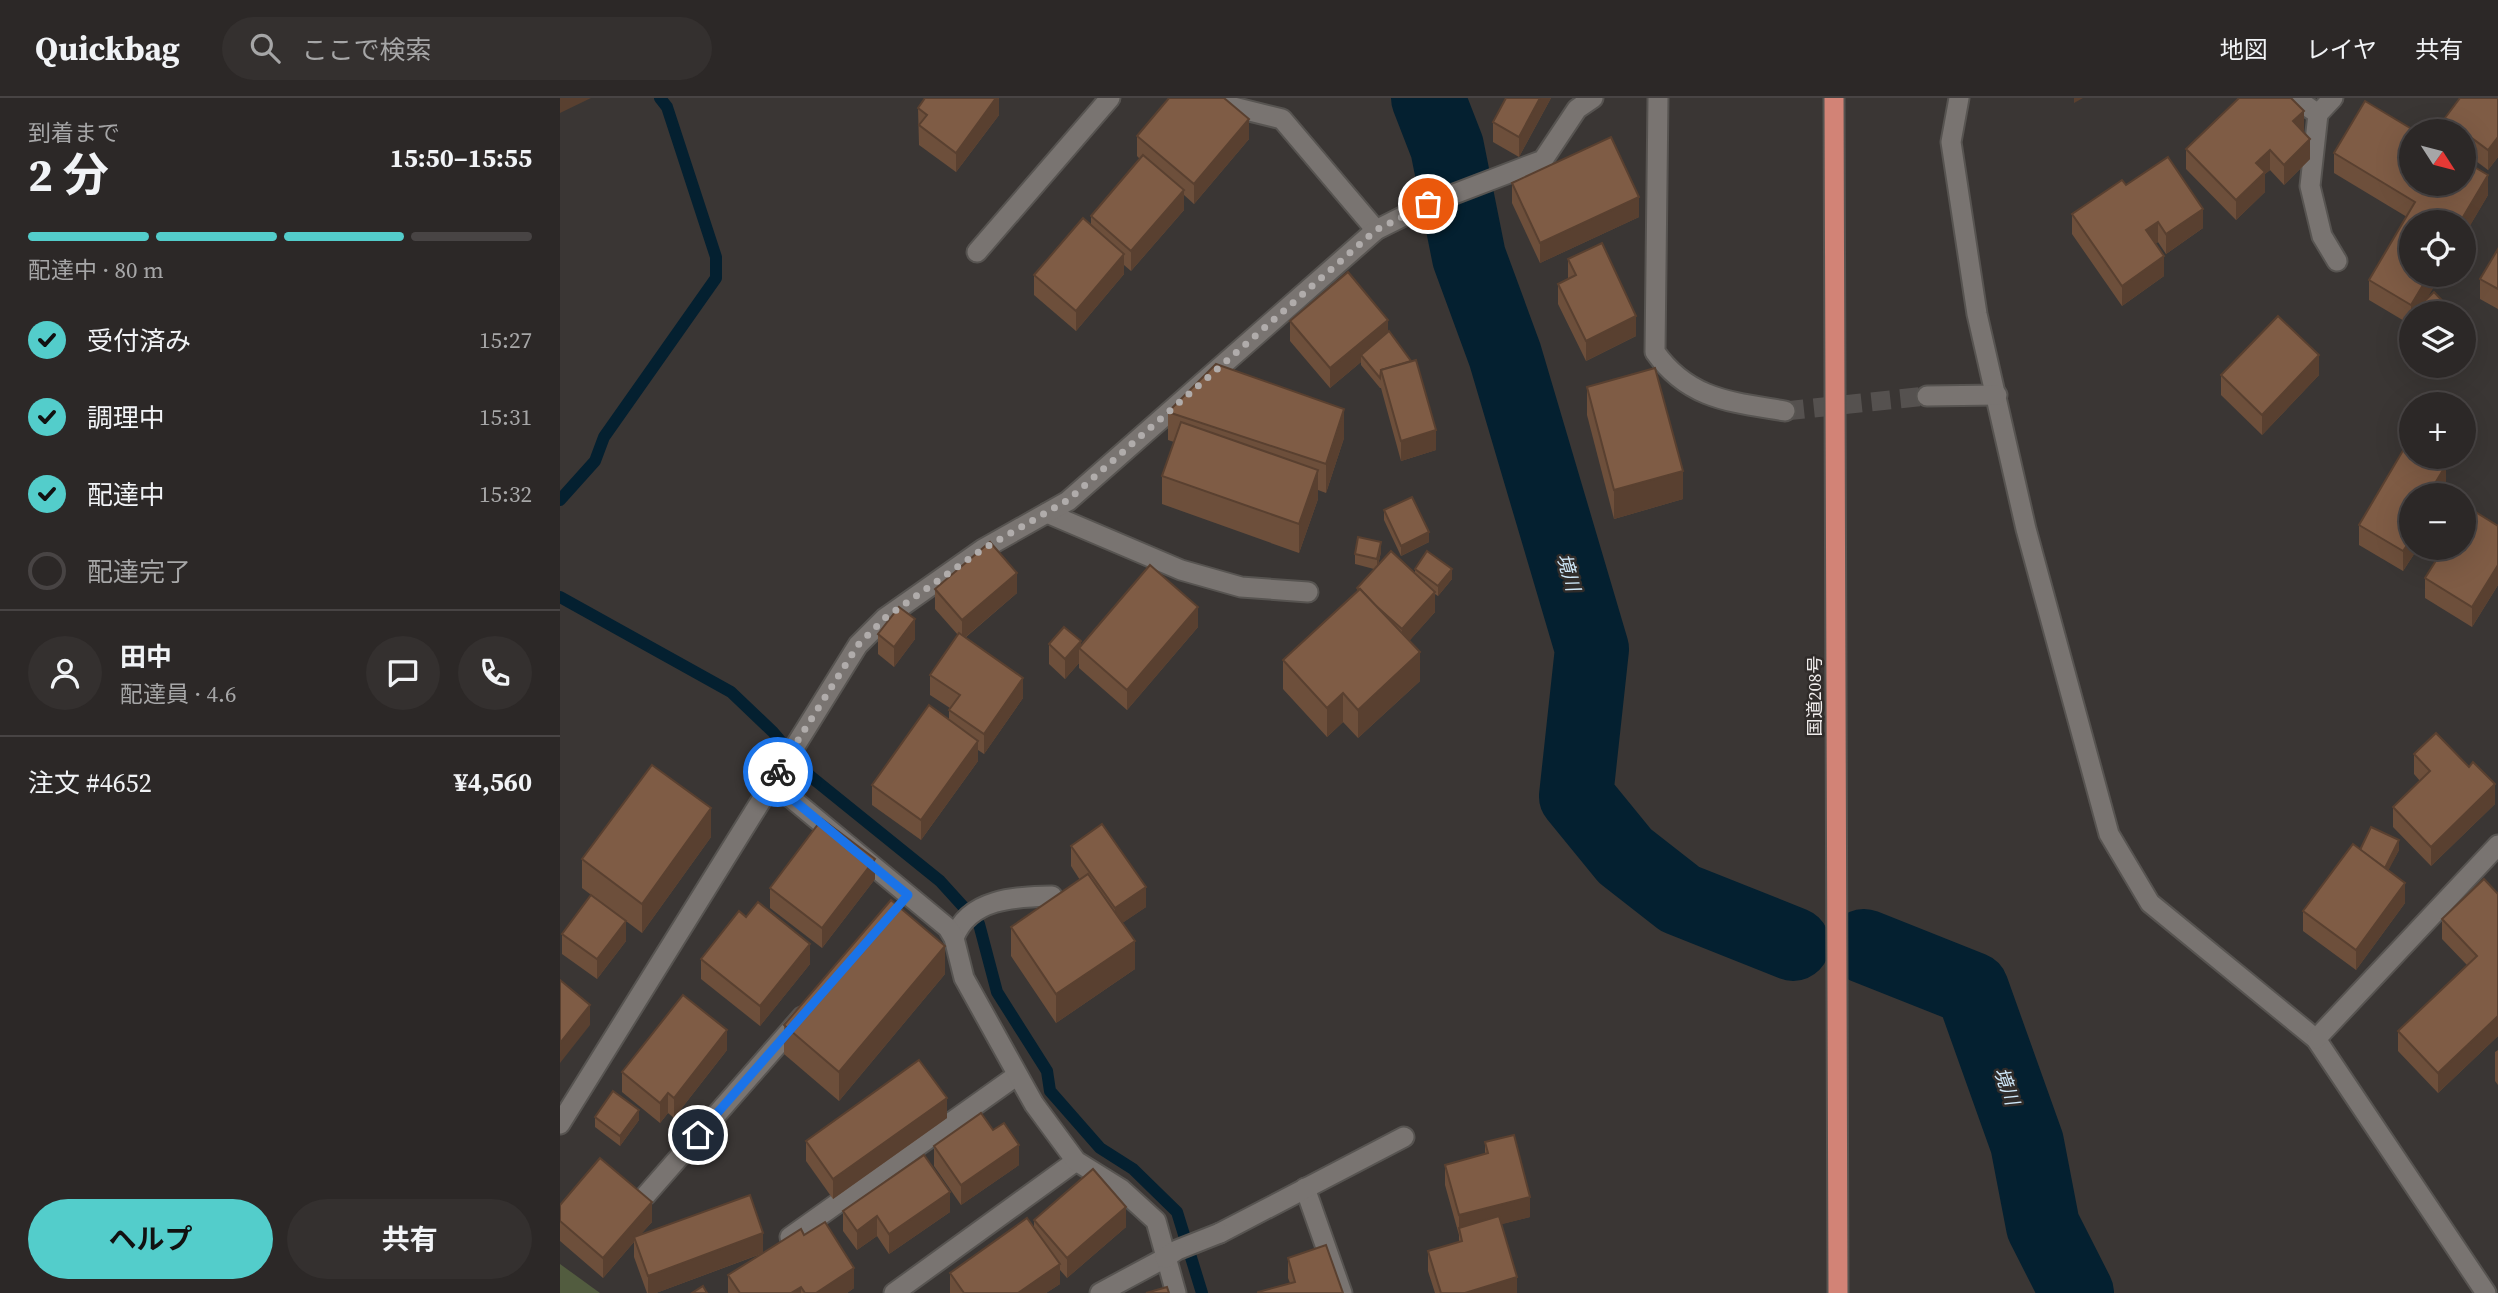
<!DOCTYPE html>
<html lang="ja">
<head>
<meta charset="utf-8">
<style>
	body { margin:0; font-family:"Source Serif 4","Noto Sans JP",serif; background:#34302f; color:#f1f3f6; height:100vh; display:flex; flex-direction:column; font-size:26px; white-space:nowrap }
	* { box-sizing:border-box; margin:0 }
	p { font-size:23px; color:#a6a6a7 }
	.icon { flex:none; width:38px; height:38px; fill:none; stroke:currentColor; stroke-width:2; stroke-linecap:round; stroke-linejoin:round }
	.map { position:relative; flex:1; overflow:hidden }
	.side { display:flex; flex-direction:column; background:#2c2827; width:560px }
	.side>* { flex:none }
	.needle { width:46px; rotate:126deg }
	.tools { position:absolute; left:1839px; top:21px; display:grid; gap:14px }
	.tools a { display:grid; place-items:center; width:77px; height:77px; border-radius:50%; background:#2c2827; box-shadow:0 7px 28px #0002,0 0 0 2px #484444; font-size:35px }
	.pin { position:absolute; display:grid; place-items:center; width:60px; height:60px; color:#fff; margin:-30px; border:4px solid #fff; border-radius:50%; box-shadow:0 2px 7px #0007 }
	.courier { position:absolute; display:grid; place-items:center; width:70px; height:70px; margin:-35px; border:5px solid #1a73e8; border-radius:50%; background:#fff; color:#222; box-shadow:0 2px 9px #0007 }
	.head em { font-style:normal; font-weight:700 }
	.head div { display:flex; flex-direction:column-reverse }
	.head { display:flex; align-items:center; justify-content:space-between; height:119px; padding:0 28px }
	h1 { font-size:46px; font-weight:700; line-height:52px }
	.bar { display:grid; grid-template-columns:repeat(4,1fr); gap:10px 7px; align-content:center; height:84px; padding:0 28px }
	.bar i { height:9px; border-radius:5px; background:#484444 }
	.bar .on { background:#53cdcb }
	.bar p { grid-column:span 4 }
	.line { display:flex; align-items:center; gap:18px; padding:0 28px; border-top:2px solid #484444 }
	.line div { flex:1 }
	.round { display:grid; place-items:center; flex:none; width:74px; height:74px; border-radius:37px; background:#34302f }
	ol { padding:0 28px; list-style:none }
	li { display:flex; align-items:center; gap:21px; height:77px }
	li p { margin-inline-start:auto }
	li .icon { padding:7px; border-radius:50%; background:#53cdcb; color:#111; stroke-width:4 }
	li:last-child { color:#a6a6a7 }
	li i { width:38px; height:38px; border:4px solid #484444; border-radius:50% }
	.action { display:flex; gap:14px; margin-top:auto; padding:14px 28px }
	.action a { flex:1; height:80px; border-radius:42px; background:#53cdcb; color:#111; font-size:28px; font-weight:700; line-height:80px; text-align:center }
	.action a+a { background:#34302f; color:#f1f3f6 }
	header { display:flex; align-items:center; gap:42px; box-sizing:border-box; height:98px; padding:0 35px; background:#2c2827; border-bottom:2px solid #484444 }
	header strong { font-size:33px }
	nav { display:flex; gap:38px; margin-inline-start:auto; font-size:24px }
	.search { width:490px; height:63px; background:#34302f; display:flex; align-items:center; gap:18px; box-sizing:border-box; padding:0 24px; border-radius:38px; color:#a6a6a7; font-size:26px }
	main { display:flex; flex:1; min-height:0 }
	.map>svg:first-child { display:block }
	.green { fill:#525c3f }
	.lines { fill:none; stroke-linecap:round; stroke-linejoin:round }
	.stream { stroke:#042030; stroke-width:12 }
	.river { stroke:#042030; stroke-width:74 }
	.minor-tunnel { stroke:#55514f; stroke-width:19; stroke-dasharray:19 10; stroke-linecap:butt }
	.service-casing { stroke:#575451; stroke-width:23 }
	.minor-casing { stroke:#575451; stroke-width:23 }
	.trunk-casing { stroke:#575451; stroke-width:23 }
	.service { stroke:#797471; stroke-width:19 }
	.minor { stroke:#797471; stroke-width:19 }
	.trunk { stroke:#d28376; stroke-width:19 }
	.wall { fill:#6d4f3b }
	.shaded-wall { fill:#594030 }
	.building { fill:#7f5c45; stroke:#594030; stroke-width:2 }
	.done { stroke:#b0acab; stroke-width:7; stroke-dasharray:0 12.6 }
	.route { stroke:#1a73e8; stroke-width:9 }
	.labels { text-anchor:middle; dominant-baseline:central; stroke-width:5; stroke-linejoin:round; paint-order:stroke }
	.street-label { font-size:18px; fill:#efeceb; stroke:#302c2a }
	.water-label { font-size:19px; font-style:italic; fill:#cfe8f9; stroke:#302c2a }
</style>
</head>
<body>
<header>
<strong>Quickbag</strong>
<div class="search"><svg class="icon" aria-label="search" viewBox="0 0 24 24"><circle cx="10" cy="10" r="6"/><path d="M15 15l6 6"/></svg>ここで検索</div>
<nav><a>地図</a><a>レイヤ</a><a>共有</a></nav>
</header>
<main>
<section class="side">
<div class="head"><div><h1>2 分</h1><p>到着まで</p></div><em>15:50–15:55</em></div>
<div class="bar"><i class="on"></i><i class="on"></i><i class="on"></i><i></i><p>配達中 · 80 m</p></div>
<ol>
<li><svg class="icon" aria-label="check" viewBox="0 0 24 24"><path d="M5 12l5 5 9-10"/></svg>受付済み<p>15:27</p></li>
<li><svg class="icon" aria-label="check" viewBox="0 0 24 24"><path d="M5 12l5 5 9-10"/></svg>調理中<p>15:31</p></li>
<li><svg class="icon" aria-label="check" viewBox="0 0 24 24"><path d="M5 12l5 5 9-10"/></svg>配達中<p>15:32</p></li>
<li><i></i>配達完了</li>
</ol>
<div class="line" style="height:126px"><a class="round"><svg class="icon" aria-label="person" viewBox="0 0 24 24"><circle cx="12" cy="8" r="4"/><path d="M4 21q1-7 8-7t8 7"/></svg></a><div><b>田中</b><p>配達員 · 4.6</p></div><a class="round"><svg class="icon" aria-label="chat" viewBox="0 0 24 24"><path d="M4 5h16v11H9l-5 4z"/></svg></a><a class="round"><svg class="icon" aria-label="phone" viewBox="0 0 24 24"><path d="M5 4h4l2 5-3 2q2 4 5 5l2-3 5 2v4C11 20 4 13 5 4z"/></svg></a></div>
<div class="line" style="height:91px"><div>注文 #4652</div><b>¥4,560</b></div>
<div class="action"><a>ヘルプ</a><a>共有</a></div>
</section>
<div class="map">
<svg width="1938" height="1195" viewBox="0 0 1938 1195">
	<rect width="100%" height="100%" fill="#3a3634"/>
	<path class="green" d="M0,1166l40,29h-40z"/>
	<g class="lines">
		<g class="stream">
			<path d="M0,402l35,-39 9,-24 112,-159v-21l-49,-150 -7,-9"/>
			<path d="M0,499l171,95 42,40 37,44 130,105 39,43 18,68 50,79 3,20 50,57 33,21 44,43 25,81"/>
		</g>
		<g class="river">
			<path d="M868,0l19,49 22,110 36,98 87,294 -16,147 49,60 55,43 113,45"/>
			<path d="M1304,848l108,43 55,154 16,83 34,67"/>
		</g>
		<path class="minor-tunnel" d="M1225,313l142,-15"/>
		<defs>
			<g id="service">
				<path d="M1735,0l23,16"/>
				<path d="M1773,0l-15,16 -8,72 12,50 15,25"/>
				<path d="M417,154l133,-154"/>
				<path d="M394,840c15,-40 62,-41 98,-42"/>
				<path d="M745,1090l37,105"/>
				<path d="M86,1097l156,-178"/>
				<path d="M660,1135l184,-96"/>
				<path d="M230,1139l226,-161"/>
				<path d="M334,1195l182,-132"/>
				<path d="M540,1195l65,-35"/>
			</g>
			<g id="minor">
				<path d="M637,0l85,21 94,111"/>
				<path d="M1098,0l-3,254c34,48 77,50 130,59"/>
				<path d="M1399,0l-8,44 26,172 49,215 83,305 41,69 166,136 170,254"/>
				<path d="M1367,298l70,-1"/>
				<path d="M487,415l134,57 60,17 67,5"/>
				<path d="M213,685l175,145 6,10 10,40 70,126 42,57 45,28 35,32 20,72"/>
				<path d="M1756,941l182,-194"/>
				<path d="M0,1026l298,-479 27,-27 98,-69 85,-48 308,-271 52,-26 115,-44 34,-51 16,-11"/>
				<path d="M605,1160l12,-8 43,-17"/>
			</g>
			<path id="trunk" d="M1274,0l4,1195"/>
		</defs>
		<use href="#service" class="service-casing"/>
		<use href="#minor" class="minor-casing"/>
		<use href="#trunk" class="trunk-casing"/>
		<use href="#service" class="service"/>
		<use href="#minor" class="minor"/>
		<use href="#trunk" class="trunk"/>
	</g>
	<g class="wall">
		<path d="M439,0v17l-43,57 -37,-27 -1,-37z"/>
		<path d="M946,0h45l-32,59 -26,-15v-20z"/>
		<path d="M1938,0v59l-10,13 -24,-18v-21h-19v-13z"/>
		<path d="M1744,33l-1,1 7,27 -26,26 -14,-15 -5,4v18l-29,28 -50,-51v-20z"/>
		<path d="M577,38l112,3 -55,65 -10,-9v15l-53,61 -7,-6v9l-48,57 -42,-36v-20l57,-50v-9l49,-57 -3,-3z"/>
		<path d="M1774,55l154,42 -63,106 29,12h-42l-1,12 -42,-25v-20l38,-63 -73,-44z"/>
		<path d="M952,85l127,34 -99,46 -28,-60z"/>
		<path d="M1566,87l77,43 -37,26 -8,-12 -3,2 9,32 -42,30 -50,-72v-20z"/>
		<path d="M1938,151v60l-18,-10v-20z"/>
		<path d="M1008,161l68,77 -50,25 -28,-57v-20l10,-5z"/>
		<path d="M730,223l98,11 48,118 -35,11 -20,-73h-1l-19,-23v-3l-31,26 -40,-47z"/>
		<path d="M1661,277h98l-57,60 -41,-40z"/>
		<path d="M1027,289l96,112 -69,20 -27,-104z"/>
		<path d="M608,314l176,26 -18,55 -8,-3v9l-19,54 -137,-49v-28l12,-34 -6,-2z"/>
		<path d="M1848,344l4,2v13h20l14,8v20l-6,10h-28v53h6l-15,23 -44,-26v-20z"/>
		<path d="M824,412l45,32 -28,14 -17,-36z"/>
		<path d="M1938,428v59l-26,42 -47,-29v-20z"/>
		<path d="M821,454l-3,13 37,8v-4l37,10 -14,17 -3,-2v18l-26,29 11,40 -62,57 -15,-16 -16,15 -44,-48v-29l74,-68v-4l17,-19 -19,-5v-10z"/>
		<path d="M375,491l82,4 -52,45 58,60 -39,56 -6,-4v11l-57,79 -49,-35v-20l77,-65v-10l1,-2 -20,-13v-20l28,-40 -23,-26z"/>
		<path d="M638,529l-71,83 -48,-42v-5l-14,16 -16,-15v-20l32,2z"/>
		<path d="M318,536l37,5 -21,28 -16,-13z"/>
		<path d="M1854,656l55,13 26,37 -64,62 -38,-39v-20l27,-26 -6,-7z"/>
		<path d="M151,739l-69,96 -60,-45v-29z"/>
		<path d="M511,748l75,61 -24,16 13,46 -79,54 -45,-67v-29l69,-47 -9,-14z"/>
		<path d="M1800,752h39l-11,20 17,33 -49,67 -53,-39v-20z"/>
		<path d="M315,781l-53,69 -52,-40v-20z"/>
		<path d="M1938,796v142l-60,57 -40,-42v-20l69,-66 -25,-26v-20z"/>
		<path d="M2,836l64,7 -29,38 -35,-25z"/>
		<path d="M141,861l109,5 -50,62 -59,-47z"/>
		<path d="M385,876l-106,127 -55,-47v-29z"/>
		<path d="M167,952l-53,68 -6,-5 -8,10 -38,-31v-20z"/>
		<path d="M1938,952v35l-3,-4v-29z"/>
		<path d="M35,1019l44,3 -19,26 -25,-19z"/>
		<path d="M387,1020l-114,81 -27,-38v-20z"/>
		<path d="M925,1044l45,75 -29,7 16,69h-82l-7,-22v-20l31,-9v-7l-14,-50v-20l40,-11z"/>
		<path d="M374,1048l85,19 -58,40 -27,-39z"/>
		<path d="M0,1107l92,17 -12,13 123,18 41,-18 50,53 -7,5h-119v-18l33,-21 -105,39h-9l-13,-36v-15l-31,36 -43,-37z"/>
		<path d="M283,1113l107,1 -61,42 -12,-18 -20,14 -14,-19z"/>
		<path d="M474,1122l92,7 -59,51 -7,-8v14l-14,9h-96v-20l84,-45z"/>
		<path d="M728,1160l55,35 -53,-10 -2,-5z"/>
	</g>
	<g class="shaded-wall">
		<path d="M0,0h31l-31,15z"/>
		<path d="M436,0h3v17l-43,57v-19z"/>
		<path d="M980,0h11l-32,59v-20z"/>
		<path d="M1514,0h9l-9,5z"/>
		<path d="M1744,13v20l-11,10v-20z"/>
		<path d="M689,21v20l-55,65v-20z"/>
		<path d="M1938,39v20l-10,13v-20z"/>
		<path d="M1750,41v20l-26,26v-20z"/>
		<path d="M1710,52v20l-5,4v18l-29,28v-20l20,-37z"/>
		<path d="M1928,77v20l-24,41v-14h-4z"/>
		<path d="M624,92v20l-53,61v-20z"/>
		<path d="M1079,99v20l-99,46v-20z"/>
		<path d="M1643,111v19l-37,26v-20z"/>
		<path d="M1598,124v20l-12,8v-20z"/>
		<path d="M564,156v20l-48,57v-20z"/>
		<path d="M1604,158v20l-42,30v-20z"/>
		<path d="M1869,177h12l-22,37 -3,-3v4h-4l-1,12v-20z"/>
		<path d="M1076,218v20l-50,25v-20z"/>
		<path d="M828,222v20l-27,15v7l-31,26v-20z"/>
		<path d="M1908,230v20l-4,4v-20z"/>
		<path d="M1759,257v20l-57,60v-20z"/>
		<path d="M784,311v29l-18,55v-29z"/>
		<path d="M876,332v20l-35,11v-20z"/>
		<path d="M1886,367v20l-6,10h-12z"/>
		<path d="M758,372v29l-19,54v-29z"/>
		<path d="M1123,373v28l-69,20v-29z"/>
		<path d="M869,434v10l-28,14v-10z"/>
		<path d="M1852,440v10h6l-15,23v-20z"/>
		<path d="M821,444v10l-4,17v-10z"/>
		<path d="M1938,467v20l-26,42v-20z"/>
		<path d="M892,471v10l-14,17v-10z"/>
		<path d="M457,475v20l-55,47v-20z"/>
		<path d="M875,494v20l-33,37v-20z"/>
		<path d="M638,509v20l-71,83v-20z"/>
		<path d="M355,521v20l-21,28v-20z"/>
		<path d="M521,543v9l-2,-2v15l-14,16v-20z"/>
		<path d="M860,554v29l-62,57v-28z"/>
		<path d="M463,580v20l-39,56v-20z"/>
		<path d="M783,595v29l-16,15v-29z"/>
		<path d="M418,643v20l-57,79v-20z"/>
		<path d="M1935,686v20l-64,62v-19z"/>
		<path d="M151,710v29l-69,96v-29z"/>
		<path d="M1839,742v10l-15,29v-10z"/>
		<path d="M315,761v20l-53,69v-20z"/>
		<path d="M1845,785v20l-49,67v-20z"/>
		<path d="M586,789v20l-31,21v-20z"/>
		<path d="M66,823v20l-29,38v-20z"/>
		<path d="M575,843v28l-79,54v-29z"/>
		<path d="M250,846v20l-50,62v-20z"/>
		<path d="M385,848v28l-106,127v-29z"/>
		<path d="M30,907v20l-30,38v-20z"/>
		<path d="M1938,918v20l-60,57v-20z"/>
		<path d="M167,932v20l-53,68v-20z"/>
		<path d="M108,995v20l-8,10v-20z"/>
		<path d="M387,1000v20l-114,81v-20z"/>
		<path d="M79,1012v10l-19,26v-10z"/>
		<path d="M459,1047v20l-58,40v-20z"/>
		<path d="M390,1094v20l-61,42v-20z"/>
		<path d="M970,1099v20l-69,18 -2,-7v-13z"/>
		<path d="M92,1104v20l-17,19 -1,-4v5l-31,36v-20z"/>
		<path d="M566,1109v20l-59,51v-20z"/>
		<path d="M317,1118v20l-20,14v-19z"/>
		<path d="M203,1135v20l-107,40h-8v-17z"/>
		<path d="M500,1166v20l-14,9h-28z"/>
		<path d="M294,1170v20l-7,5h-31z"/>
		<path d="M957,1179v16h-52z"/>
		<path d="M241,1189v6h-10z"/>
	</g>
	<g class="building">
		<path d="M365,0h71l-40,55 -37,-28 8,-10 -9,-7z"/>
		<path d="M609,0h55l25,21 -55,65 -57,-48z"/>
		<path d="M946,0h34l-21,39 -26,-15z"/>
		<path d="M1679,0h52l13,13 -11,10 17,18 -26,26 -14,-15 -14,13 9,9 -29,28 -50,-51z"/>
		<path d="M1900,0h38v39l-10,13 -43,-32z"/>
		<path d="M1805,3l50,30h-3v53h52v-23l24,14 -28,47h-48v53h17l-18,30 -42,-25 46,-78 -81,-49z"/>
		<path d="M1051,39l28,60 -99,46 -28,-60z"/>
		<path d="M583,57l41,35 -53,61 -40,-35z"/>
		<path d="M1608,59l35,52 -37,25 -8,-12 -12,8 18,26 -42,30 -50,-72 50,-34 4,5z"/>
		<path d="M523,120l41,36 -48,57 -42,-36z"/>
		<path d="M1042,145l34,73 -50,25 -28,-57 18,-9 -8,-16z"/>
		<path d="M1938,151v40l-18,-10z"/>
		<path d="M788,174l40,48 -58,48 -40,-47z"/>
		<path d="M1874,194l20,21h-34l-4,-4z"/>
		<path d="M1718,218l41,39 -57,60 -41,-40z"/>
		<path d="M1904,226l4,4 -4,4z"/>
		<path d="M829,233l22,30 -30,9 -1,8 -19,-23z"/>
		<path d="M856,262l20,70 -35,11 -20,-71z"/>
		<path d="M656,266l128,45 -18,55 -158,-52z"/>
		<path d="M1095,270l28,103 -69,19 -27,-103z"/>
		<path d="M621,324l137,48 -19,54 -137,-48z"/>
		<path d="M1848,344l4,2v13h20l14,8 -18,30h-16v43l-9,13 -44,-26z"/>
		<path d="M852,399l17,35 -28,14 -17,-36z"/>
		<path d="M1909,410l29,18v39l-26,42 -47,-29 19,-30h20v-32z"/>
		<path d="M798,439l23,5 -4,17 -22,-5z"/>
		<path d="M430,444l27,31 -55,47 -27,-31z"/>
		<path d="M831,453l44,41 -33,37 -27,-24 -15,-16 -1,1 -2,-2z"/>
		<path d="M867,453l25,18 -14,17 -23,-17z"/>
		<path d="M590,467l48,42 -71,83 -48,-42z"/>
		<path d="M800,491l60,63 -62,58 -15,-17 -16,15 -44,-48z"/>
		<path d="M339,509l16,12 -21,28 -16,-13z"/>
		<path d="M504,529l17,14 -16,18 -16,-15z"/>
		<path d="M399,535l64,45 -39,56 -35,-24 11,-15 -30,-20z"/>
		<path d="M369,607l49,36 -57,79 -49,-35z"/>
		<path d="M1876,635l33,34 4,-5 22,22 -64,63 -38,-40 37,-36 -16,-17z"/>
		<path d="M92,667l59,43 -69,96 -60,-45z"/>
		<path d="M262,721l53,40 -53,69 -52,-40z"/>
		<path d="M542,726l44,63 -31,21 -44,-62z"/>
		<path d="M1811,729l28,13 -14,28 -25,-18z"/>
		<path d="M1793,746l52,39 -49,67 -53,-39z"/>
		<path d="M528,776l47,67 -79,53 -45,-67z"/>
		<path d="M1924,781l14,15v122l-60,57 -40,-42 79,-75 -35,-37z"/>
		<path d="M31,797l35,26 -29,38 -35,-25z"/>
		<path d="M331,802l54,46 -106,126 -55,-47z"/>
		<path d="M198,804l52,42 -50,62 -59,-47 38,-48 7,6z"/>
		<path d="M0,882l30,25 -30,38z"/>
		<path d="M123,897l44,35 -53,68 -6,-5 -8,10 -38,-31z"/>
		<path d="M359,962l28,38 -114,81 -27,-38z"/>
		<path d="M53,993l26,19 -19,26 -25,-19z"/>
		<path d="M421,1015l12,17 11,-7 15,22 -58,40 -27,-39z"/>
		<path d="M954,1037l16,62 -71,18 -14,-50 43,-12 -3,-11z"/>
		<path d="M364,1057l26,37 -61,42 -12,-18 -20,15 -14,-20z"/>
		<path d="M40,1060l52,44 -49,56 -43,-37v-16z"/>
		<path d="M533,1071l33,38 -59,51 -33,-38z"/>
		<path d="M190,1097l13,38 -115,43 -14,-39z"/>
		<path d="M939,1118l18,61 -52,16h-24l-13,-42 34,-10 -3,-13z"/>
		<path d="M467,1120l33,46 -42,29h-54l-14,-20z"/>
		<path d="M265,1124l29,46 -38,25h-11l-4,-6 -10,6h-51l-12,-18 73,-46 3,6z"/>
		<path d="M766,1147l17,48h-85v-1l37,-10 -7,-24z"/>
		<path d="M143,1188l4,7h-15z"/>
		<path d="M607,1189l2,6h-23z"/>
	</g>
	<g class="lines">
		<path class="done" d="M218,674l80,-127 27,-27 98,-69 85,-49 308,-270 52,-26"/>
		<path class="route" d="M138,1037l210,-240 -135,-112 5,-11"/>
	</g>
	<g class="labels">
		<g class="street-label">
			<text transform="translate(1254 598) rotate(-90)">国道208号</text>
		</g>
		<g class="water-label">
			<text transform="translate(1009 474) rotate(74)">境川</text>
			<text transform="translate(1447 988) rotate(70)">境川</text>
		</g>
	</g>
</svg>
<div class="tools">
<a><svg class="needle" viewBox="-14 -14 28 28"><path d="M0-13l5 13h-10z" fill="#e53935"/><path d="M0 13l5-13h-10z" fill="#a6a6a7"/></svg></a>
<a><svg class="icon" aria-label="locate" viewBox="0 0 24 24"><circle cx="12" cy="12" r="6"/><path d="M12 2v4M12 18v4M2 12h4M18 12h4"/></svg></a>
<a><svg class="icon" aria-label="layers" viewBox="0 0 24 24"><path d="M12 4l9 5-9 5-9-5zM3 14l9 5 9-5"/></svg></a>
<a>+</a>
<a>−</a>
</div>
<div class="pin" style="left:868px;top:106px;background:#ea580c"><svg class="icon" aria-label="bag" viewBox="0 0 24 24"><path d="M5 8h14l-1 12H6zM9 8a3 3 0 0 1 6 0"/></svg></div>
<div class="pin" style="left:138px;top:1037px;background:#1f2937"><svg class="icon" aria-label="home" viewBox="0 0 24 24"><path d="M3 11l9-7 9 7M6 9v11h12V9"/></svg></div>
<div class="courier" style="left:218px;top:674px"><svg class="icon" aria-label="bike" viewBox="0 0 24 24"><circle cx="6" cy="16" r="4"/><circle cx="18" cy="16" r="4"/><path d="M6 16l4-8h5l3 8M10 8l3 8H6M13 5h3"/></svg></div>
</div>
</main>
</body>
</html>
